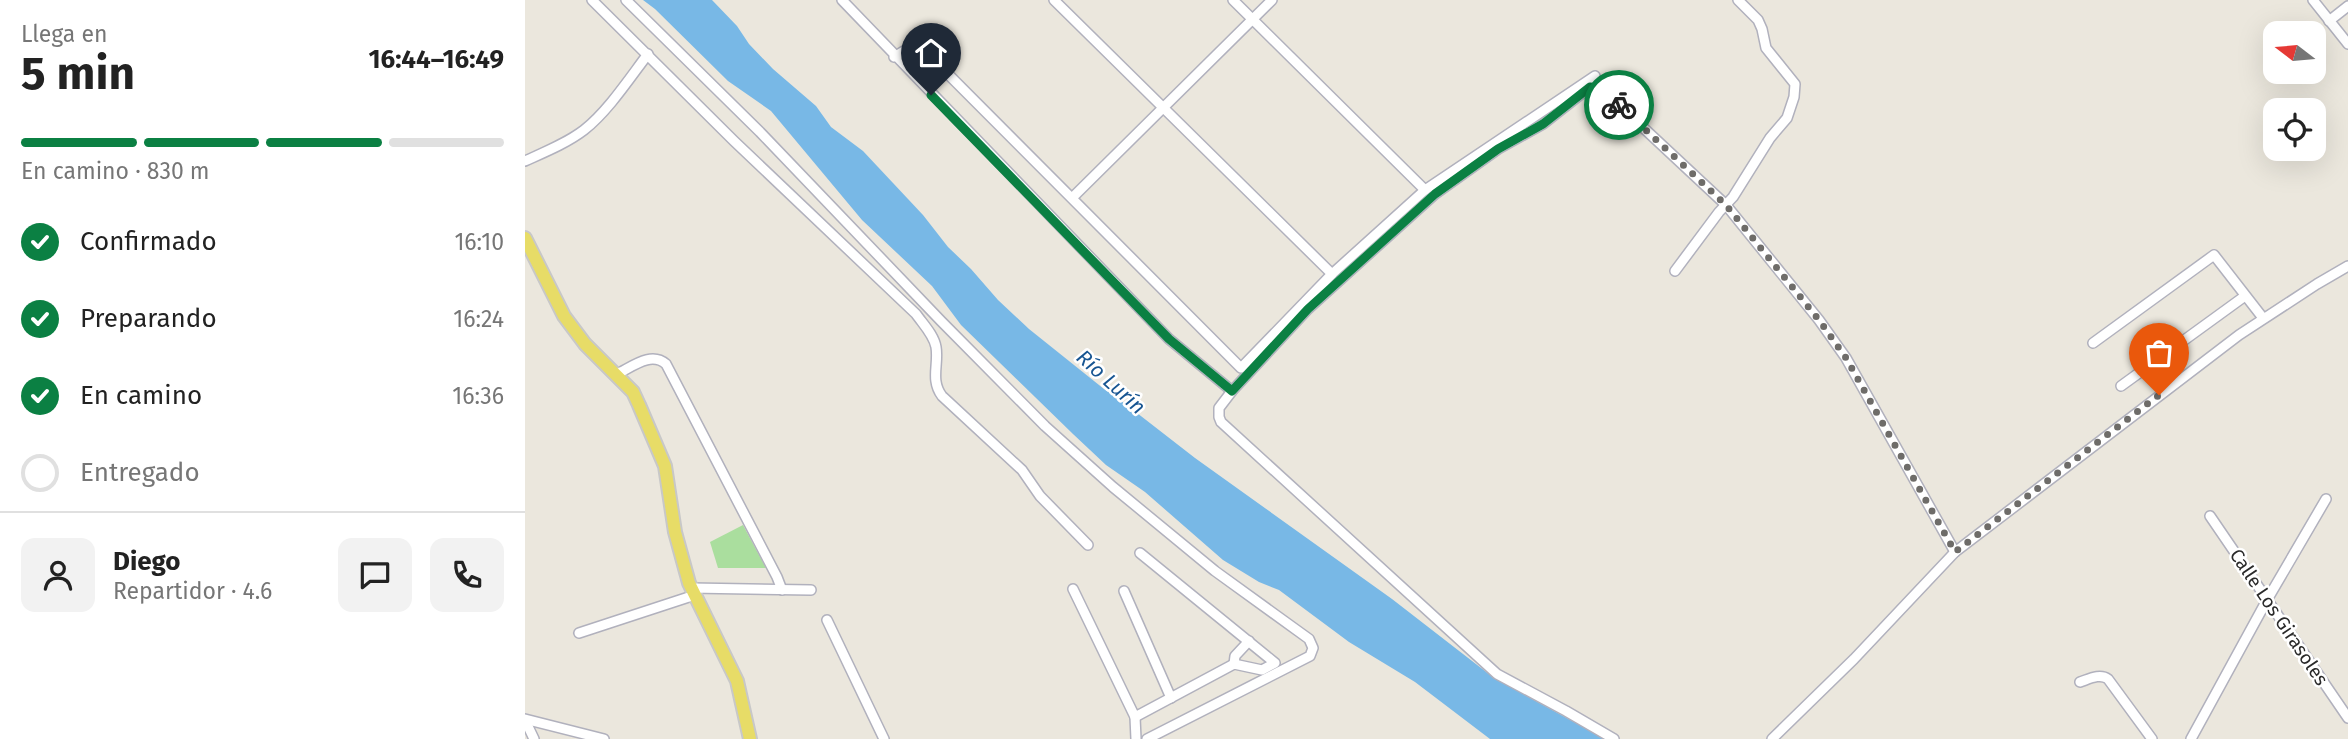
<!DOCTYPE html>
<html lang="es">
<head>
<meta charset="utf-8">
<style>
	body { margin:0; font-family:"Fira Sans",sans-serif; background:#f2f2f2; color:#222; height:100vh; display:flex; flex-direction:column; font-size:26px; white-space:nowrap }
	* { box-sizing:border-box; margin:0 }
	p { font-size:23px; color:#767676 }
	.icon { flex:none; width:38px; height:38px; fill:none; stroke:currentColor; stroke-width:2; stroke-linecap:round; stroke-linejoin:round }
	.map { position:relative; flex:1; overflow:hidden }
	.sheet { display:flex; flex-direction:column; background:#fff; width:525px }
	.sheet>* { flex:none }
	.needle { width:46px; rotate:286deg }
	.tools { position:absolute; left:1738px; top:21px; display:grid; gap:14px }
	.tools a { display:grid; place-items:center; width:63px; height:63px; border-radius:14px; background:#fff; box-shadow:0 7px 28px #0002; font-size:35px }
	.pin { position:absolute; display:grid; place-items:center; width:60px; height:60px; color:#fff; margin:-72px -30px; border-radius:50% 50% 50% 0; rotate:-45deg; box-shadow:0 0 7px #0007 }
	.pin .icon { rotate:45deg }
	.courier { position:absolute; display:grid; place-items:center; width:70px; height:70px; margin:-35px; border:5px solid #0b8043; border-radius:50%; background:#fff; color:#222; box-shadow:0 2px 9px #0007 }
	.headline em { font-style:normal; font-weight:700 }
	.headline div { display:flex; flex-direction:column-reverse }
	.headline { display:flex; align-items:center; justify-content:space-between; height:119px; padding:0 21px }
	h1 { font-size:46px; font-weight:700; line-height:52px }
	.bar { display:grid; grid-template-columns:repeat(4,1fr); gap:10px 7px; align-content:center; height:84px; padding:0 21px }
	.bar i { height:9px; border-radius:5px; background:#e0e0e0 }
	.bar .current { background:#0b8043 }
	.bar p { grid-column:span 4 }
	.line { display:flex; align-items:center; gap:18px; padding:0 21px; border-top:2px solid #e0e0e0 }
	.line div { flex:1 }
	.round { display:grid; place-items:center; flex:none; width:74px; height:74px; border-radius:14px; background:#f2f2f2 }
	ol { padding:0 21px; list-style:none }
	li { display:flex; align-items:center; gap:21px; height:77px }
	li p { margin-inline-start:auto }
	li .icon { padding:7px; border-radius:50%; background:#0b8043; color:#fff; stroke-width:4 }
	li:last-child { color:#767676 }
	li i { width:38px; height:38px; border:4px solid #e0e0e0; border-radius:50% }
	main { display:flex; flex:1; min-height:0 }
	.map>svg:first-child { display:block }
	.green { fill:#aade9e }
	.water { fill:#78b8e6 }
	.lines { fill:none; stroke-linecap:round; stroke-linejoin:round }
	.minor-casing { stroke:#b1b1bd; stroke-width:12 }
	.major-casing { stroke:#c8c8c8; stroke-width:16 }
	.minor { stroke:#fff; stroke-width:9 }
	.major { stroke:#e7dc67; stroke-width:12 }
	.done { stroke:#6e6c69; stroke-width:7; stroke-dasharray:0 12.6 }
	.route { stroke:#0b8043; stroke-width:9 }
	.labels { text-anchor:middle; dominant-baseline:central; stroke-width:5; stroke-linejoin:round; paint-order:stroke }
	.street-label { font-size:19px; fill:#2a2a2a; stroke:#fff }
	.water-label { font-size:21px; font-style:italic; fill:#175592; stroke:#fff }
</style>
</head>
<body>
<main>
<section class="sheet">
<div class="headline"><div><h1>5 min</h1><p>Llega en</p></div><em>16:44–16:49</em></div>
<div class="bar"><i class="current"></i><i class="current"></i><i class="current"></i><i></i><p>En camino · 830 m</p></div>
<ol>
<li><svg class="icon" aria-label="check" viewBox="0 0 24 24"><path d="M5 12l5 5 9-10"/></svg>Confirmado<p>16:10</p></li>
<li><svg class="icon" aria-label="check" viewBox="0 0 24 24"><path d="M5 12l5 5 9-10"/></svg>Preparando<p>16:24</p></li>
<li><svg class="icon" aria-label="check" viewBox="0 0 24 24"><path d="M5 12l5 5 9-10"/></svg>En camino<p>16:36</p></li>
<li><i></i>Entregado</li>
</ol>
<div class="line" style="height:126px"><a class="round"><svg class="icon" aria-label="person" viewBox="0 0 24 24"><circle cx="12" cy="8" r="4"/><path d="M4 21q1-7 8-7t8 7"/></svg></a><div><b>Diego</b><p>Repartidor · 4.6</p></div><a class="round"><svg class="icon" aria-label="chat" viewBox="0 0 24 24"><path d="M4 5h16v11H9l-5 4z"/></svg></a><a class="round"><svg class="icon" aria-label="phone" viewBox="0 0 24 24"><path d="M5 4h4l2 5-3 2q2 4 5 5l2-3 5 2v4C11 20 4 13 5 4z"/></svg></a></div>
</section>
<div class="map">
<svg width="1823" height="739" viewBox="0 0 1823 739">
	<rect width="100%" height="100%" fill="#ebe7dd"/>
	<path class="green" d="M218,525l23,43h-48l-8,-26z"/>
	<path class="water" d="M118,0h69l25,26 12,18 24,25 43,37 15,21 32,24 60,64 25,32 23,22 27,31 31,29 75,60 24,17 67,52 197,141 102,79 111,61h-115l-75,-57 -66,-40 -70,-52 -20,-8 -36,-22 -78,-68 -39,-27 -33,-31 -112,-109 -29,-39 -70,-66 -91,-109 -43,-30 -73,-72z"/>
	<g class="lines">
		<defs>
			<g id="minor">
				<path d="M67,0l142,141 182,173c7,10 18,21 20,33 3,17 -6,33 6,49l80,74 18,26 48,49"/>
				<path d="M101,0l134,132 181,189 104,105 68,61 102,84 94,68 4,9 -3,8 -163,83"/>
				<path d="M317,0l327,339 63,52"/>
				<path d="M529,0l278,274"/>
				<path d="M708,0l192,190"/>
				<path d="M1788,0l35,44"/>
				<path d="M1804,21l19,-15"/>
				<path d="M369,57l21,-13 6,3 320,321 91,-94 93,-84 170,-114"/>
				<path d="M0,161c20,-9 42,-18 59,-31 24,-19 45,-51 64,-76"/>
				<path d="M548,197l199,-197"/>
				<path d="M1150,271l44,-59 14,-15 37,-59 17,-20 7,-21 1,-13 -29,-36 -4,-19 -4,-9 -20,-20"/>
				<path d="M1568,343l121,-88 49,63"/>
				<path d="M92,374c15,-7 34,-23 49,-10l111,213 5,13"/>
				<path d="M1596,386l124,-90"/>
				<path d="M1685,516l138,202"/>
				<path d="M166,588l120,2"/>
				<path d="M548,589l62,128 99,-53 28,6 13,-7 -135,-110"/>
				<path d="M599,591l47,107"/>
				<path d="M302,620l57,119"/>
				<path d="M54,633l116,-38"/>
				<path d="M709,664l1,-8 14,-15"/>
				<path d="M1555,682c9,-3 20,-9 28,-3l44,60"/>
				<path d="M610,717l1,22"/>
				<path d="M0,719l79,20"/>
				<path d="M0,720l9,19"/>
				<path d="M1089,739l-48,-28 -69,-37 -276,-252 -2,-5v-9l13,-17 76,-82 127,-115 63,-45 45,-25 47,-37 5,-1 10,6 121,113 93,115 27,38 109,194"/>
				<path d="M1247,739l82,-80 101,-107 284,-217 78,-51 31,-18"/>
				<path d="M1666,739l76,-139 59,-101"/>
			</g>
			<path id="major" d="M0,238l39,78 21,28 48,48 6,13 26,61 10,66 14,51 48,98 13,58"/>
		</defs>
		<use href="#minor" class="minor-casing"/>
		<use href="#major" class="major-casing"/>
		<use href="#minor" class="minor"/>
		<use href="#major" class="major"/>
	</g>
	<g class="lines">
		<path class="done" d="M1094,105l107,100 93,115 27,38 109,194 204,-157"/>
		<path class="route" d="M406,95l238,244 63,52 76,-82 127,-115 63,-45 45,-25 47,-37 9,1 20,17"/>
	</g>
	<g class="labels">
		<g class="street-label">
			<text transform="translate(1754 617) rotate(56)">Calle Los Girasoles</text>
		</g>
		<g class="water-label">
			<text transform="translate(586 382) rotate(42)">Río Lurín</text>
		</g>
	</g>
</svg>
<div class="tools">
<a><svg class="needle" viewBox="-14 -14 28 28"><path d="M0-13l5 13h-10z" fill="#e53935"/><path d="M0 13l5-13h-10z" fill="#767676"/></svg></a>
<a><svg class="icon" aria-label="locate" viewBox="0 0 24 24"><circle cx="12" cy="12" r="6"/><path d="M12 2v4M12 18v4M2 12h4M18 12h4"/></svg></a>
</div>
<div class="pin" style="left:1634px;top:395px;background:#ea580c"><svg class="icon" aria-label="bag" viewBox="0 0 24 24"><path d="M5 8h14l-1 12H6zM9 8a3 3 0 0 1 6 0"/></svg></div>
<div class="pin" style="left:406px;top:95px;background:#1f2937"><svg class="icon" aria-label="home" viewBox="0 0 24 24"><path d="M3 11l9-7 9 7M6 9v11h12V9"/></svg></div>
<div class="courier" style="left:1094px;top:105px"><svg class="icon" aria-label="bike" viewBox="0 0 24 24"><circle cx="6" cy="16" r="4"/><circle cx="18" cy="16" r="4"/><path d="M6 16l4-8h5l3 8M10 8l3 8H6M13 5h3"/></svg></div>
</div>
</main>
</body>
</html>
